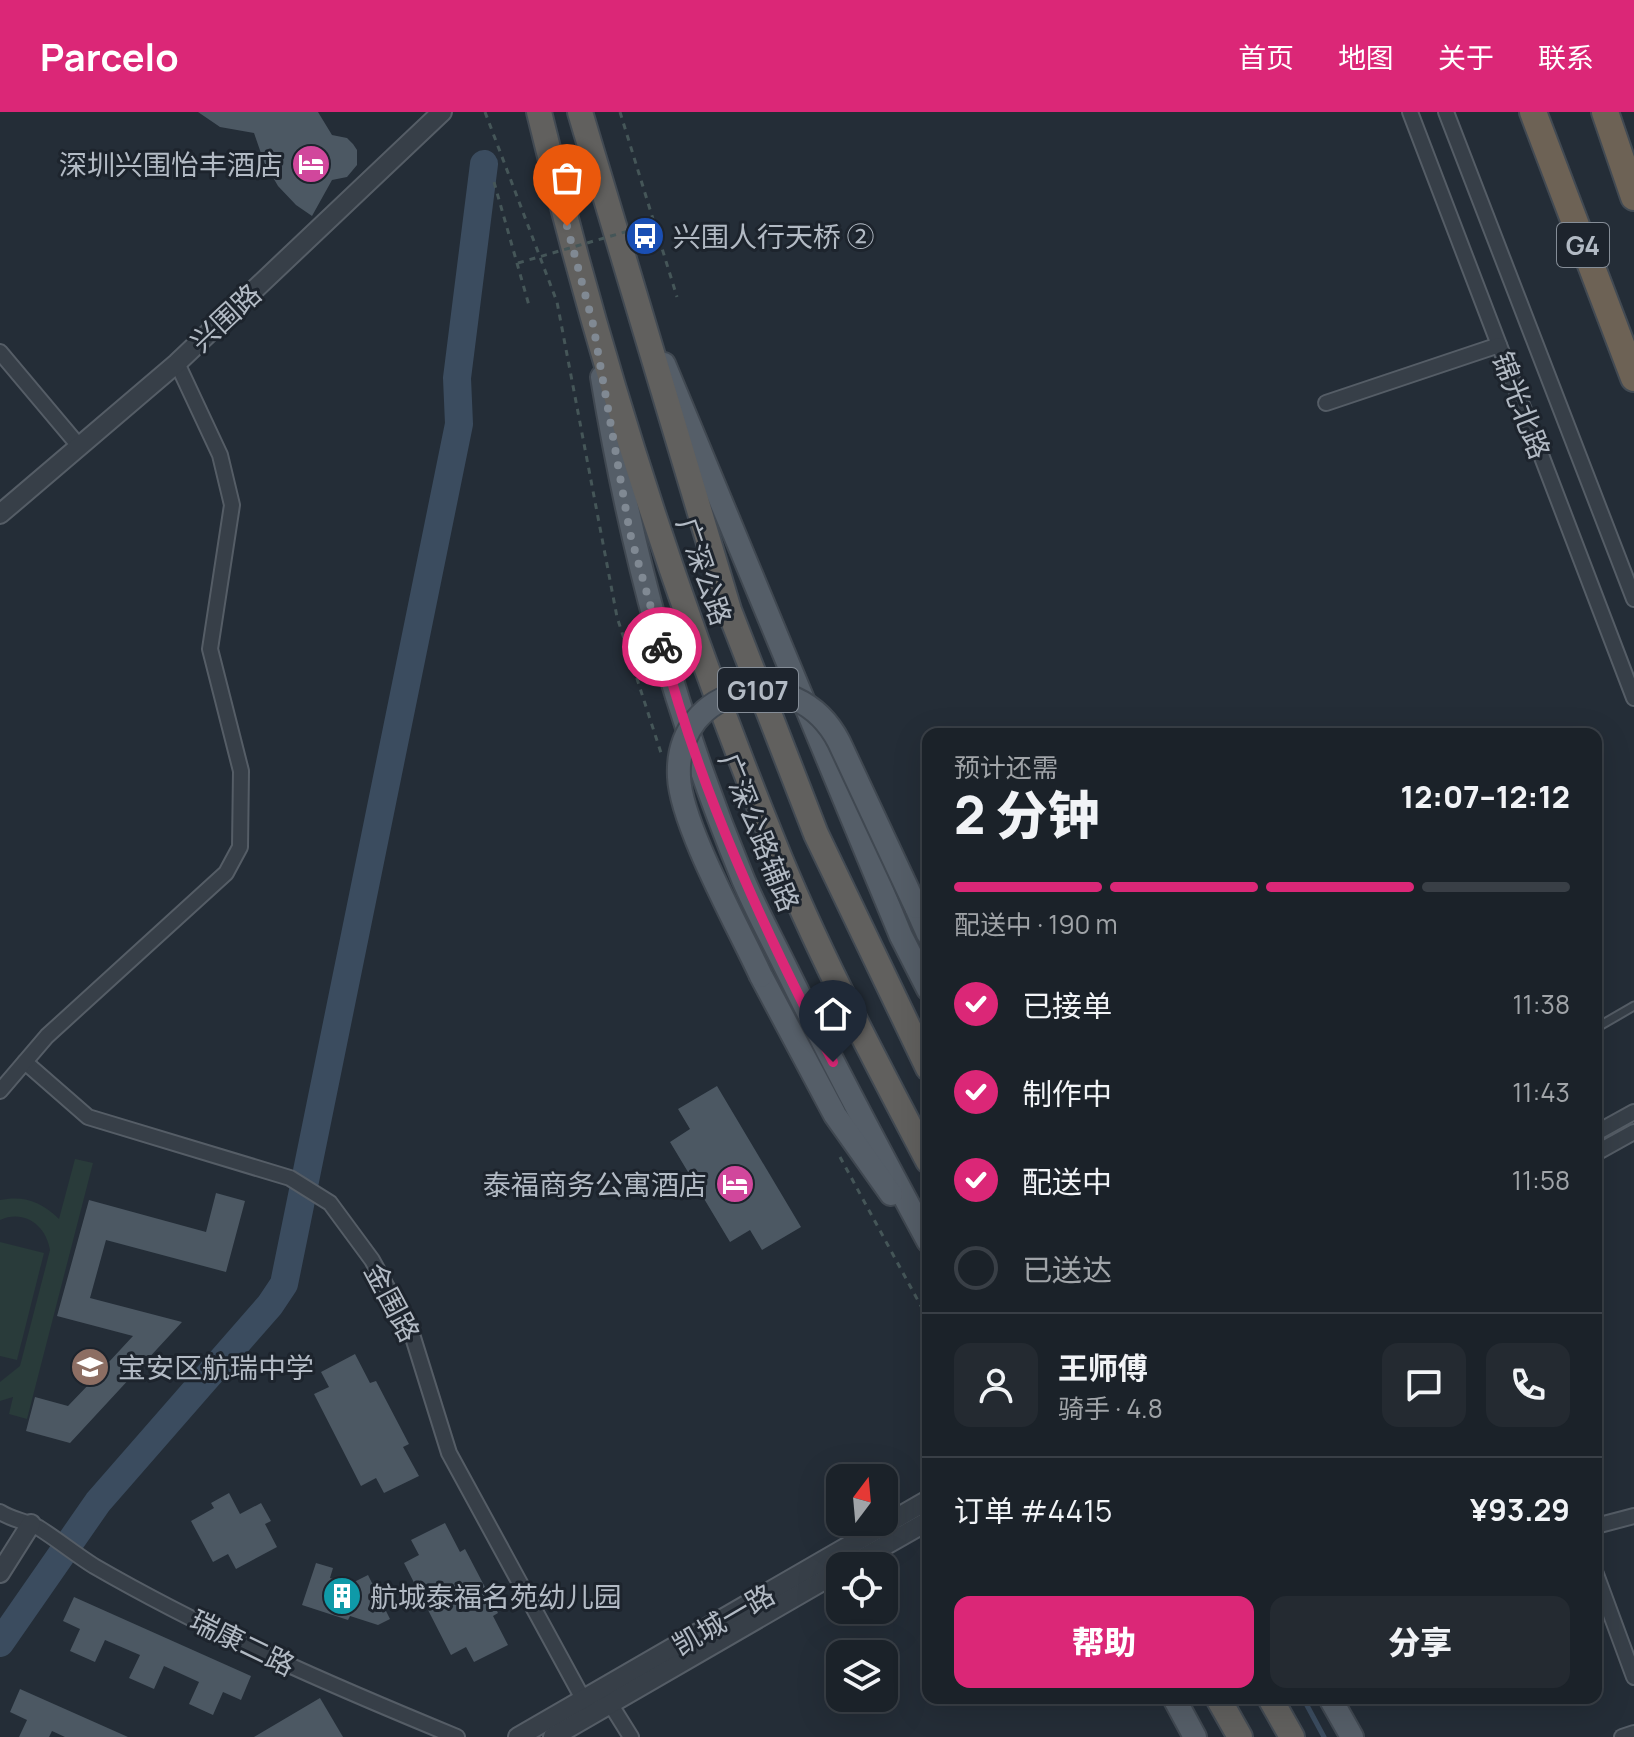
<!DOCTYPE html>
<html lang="zh">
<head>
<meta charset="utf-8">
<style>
	body { margin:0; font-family:Manrope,"Noto Sans SC",sans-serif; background:#242a31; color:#f1f3f6; height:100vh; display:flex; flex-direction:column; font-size:30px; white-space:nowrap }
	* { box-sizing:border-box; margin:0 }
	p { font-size:26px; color:#a0a4a8 }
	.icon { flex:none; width:44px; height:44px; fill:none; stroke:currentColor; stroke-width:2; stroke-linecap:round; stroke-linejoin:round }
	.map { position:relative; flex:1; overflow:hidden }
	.drawer { position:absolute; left:922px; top:616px; width:680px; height:976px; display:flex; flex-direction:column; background:#1b2229; border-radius:16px; box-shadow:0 8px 32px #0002,0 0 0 2px #393f46 }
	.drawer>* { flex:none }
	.needle { width:52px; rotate:16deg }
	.tools { position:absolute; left:826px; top:1352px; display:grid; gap:16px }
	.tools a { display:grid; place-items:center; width:72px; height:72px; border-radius:16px; background:#1b2229; box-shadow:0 8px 32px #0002,0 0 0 2px #393f46; font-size:40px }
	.pin { position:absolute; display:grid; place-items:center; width:68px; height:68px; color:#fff; margin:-82px -34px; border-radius:50% 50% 50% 0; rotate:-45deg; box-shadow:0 0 8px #0007 }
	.pin .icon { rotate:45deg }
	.courier { position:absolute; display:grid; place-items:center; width:80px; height:80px; margin:-40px; border:6px solid #db2777; border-radius:50%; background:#fff; color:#222; box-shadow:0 2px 10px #0007 }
	.summary em { font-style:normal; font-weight:800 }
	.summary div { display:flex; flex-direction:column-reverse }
	.summary { display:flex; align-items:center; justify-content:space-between; height:136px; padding:0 32px }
	h1 { font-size:52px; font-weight:800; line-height:60px }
	.bar { display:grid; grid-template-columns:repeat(4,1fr); gap:12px 8px; align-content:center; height:96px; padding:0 32px }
	.bar i { height:10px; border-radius:6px; background:#393f46 }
	.bar .active { background:#db2777 }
	.bar p { grid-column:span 4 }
	.line { display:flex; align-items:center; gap:20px; padding:0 32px; border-top:2px solid #393f46 }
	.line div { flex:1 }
	.round { display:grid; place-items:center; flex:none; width:84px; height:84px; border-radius:16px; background:#242a31 }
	ol { padding:0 32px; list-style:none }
	li { display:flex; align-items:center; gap:24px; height:88px }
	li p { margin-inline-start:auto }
	li .icon { padding:8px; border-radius:50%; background:#db2777; color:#fff; stroke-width:4 }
	li:last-child { color:#a0a4a8 }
	li i { width:44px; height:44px; border:4px solid #393f46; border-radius:50% }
	.cta { display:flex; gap:16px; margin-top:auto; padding:16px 32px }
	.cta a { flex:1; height:92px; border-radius:16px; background:#db2777; color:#fff; font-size:32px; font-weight:800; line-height:92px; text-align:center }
	.cta a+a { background:#242a31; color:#f1f3f6 }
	header { display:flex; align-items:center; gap:48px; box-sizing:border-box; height:112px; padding:0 40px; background:#db2777; color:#fff }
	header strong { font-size:38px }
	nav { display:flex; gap:44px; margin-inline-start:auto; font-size:28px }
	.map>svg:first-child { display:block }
	.green { fill:#293b3a }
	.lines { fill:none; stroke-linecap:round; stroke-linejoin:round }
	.stream { stroke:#3b4c5f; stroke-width:5 }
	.river { stroke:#3b4c5f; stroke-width:28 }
	.building { fill:#4c5863 }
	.service-casing { stroke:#555d66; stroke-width:11 }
	.minor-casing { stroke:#555d66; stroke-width:18 }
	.tertiary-casing { stroke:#555d66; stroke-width:22 }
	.primary-casing { stroke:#404851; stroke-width:26 }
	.trunk-casing { stroke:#424a53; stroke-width:28 }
	.motorway-casing { stroke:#424a53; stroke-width:30 }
	.path { stroke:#455658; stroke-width:3; stroke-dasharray:6 6; stroke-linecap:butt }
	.service { stroke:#373f48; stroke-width:7 }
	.minor { stroke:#373f48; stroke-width:14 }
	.tertiary { stroke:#373f48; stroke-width:18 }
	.primary { stroke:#555e68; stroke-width:22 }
	.trunk { stroke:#61605e; stroke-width:24 }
	.motorway { stroke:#6d6255; stroke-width:26 }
	.primary-bridge-casing { stroke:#404851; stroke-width:26; stroke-linecap:butt }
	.path-bridge { stroke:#455658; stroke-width:3; stroke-dasharray:6 6; stroke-linecap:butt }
	.primary-bridge { stroke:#555e68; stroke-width:22 }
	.done { stroke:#808993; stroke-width:8; stroke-dasharray:0 14.4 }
	.route { stroke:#db2777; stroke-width:10 }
	.labels { text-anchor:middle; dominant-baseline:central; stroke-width:6; stroke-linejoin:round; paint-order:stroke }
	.shield { fill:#1d242d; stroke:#858d97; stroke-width:2 }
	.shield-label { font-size:26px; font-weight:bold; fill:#b2bac4 }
	.poi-label { font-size:28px; fill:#b2bac4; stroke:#1d242d; text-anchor:start }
	.street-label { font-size:28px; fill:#b2bac4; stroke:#1d242d }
</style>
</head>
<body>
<header>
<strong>Parcelo</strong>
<nav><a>首页</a><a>地图</a><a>关于</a><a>联系</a></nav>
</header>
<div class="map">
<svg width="1634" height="1625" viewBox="0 0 1634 1625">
	<rect width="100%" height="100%" fill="#242d37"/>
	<g class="green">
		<path d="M75,1047l18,4 -66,256 -18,-5 4,-17 -13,4v-19l20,-16 30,-116c-4,-25 -26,-41 -50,-30v-20c24,-5 42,2 59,19z"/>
		<path d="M0,1130l44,11 -27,107 -17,-4z"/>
	</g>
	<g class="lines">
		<path class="stream" d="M1303,1586l21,39"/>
		<path class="river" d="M0,1531l98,-141 172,-197 14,-21 175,-860 -2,-46 27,-214"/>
	</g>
	<g class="building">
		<path d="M198,0h120l14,23 15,3 6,6 4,6v15l-10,12 -15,3 -20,36 -16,-11 -18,-19 -14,-24 -10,-29 -34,-6z"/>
		<path d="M717,974l84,141 -39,23 -12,-20 -20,12 -60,-100 20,-13 -12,-20z"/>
		<path d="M216,1081l29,8 -19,71 -120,-32 -16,58 92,24 -112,121 -44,-12 9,-34 33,9 23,-24 -8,-7 17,-19 8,7 25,-27 -76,-20 32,-116 117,32z"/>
		<path d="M355,1242l15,29 6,-2 33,63 -6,3 16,29 -35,17 -8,-15 -15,8 -47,-92 15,-7 -8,-15z"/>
		<path d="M229,1381l11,21 21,-11 10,18 -6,3 12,23 -41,22 -8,-15 -15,8 -22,-41 23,-13 -3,-5z"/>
		<path d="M445,1411l15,29 5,-3 22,42 11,22 -5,3 15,29 -34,17 -8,-15 -15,8 -47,-92 15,-8 -8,-15z"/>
		<path d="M316,1451l17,5 -3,10 20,6 18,-9 22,44 -12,6 -28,-9 -2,4 -46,-15z"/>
		<path d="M74,1485l177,79 -10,24 -18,-8 -10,23 -24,-11 10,-22 -35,-16 -10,23 -25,-11 11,-23 -35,-15 -10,22 -25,-11 10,-22 -17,-8z"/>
		<path d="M20,1577l108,48h-63l-13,-6 -3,6h-30l8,-17 -17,-8z"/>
		<path d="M320,1586l23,39h-89z"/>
	</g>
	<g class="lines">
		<defs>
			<path id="service" d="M1596,916l38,-22"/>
			<g id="minor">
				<path d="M1410,0l224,586"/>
				<path d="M1446,0l188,487"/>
				<path d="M0,240l79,94"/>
				<path d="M1326,291l173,-58"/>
				<path d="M25,950l63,55 202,61 40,25 42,57 39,71 38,122 139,255"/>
				<path d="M0,979l47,-55 179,-163 14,-26 1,-76 -31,-122 22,-144 -12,-50 -43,-92"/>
				<path d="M1596,1021l38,-21"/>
				<path d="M1596,1041l38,-21"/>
				<path d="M0,1400c12,8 26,9 39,16 19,12 36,26 55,38 116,67 239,120 363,171"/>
				<path d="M1596,1414l38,-10"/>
				<path d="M1596,1462l38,103"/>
				<path d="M606,1585l25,40"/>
				<path d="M1622,1625l12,-4"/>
			</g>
			<g id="tertiary">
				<path d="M0,402l177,-151 265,-251"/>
				<path d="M849,1454l79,-45"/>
				<path d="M0,1461l31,-49"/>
				<path d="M518,1625l410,-237"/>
				<path d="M553,1625l287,-166"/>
			</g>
			<g id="primary">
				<path d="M664,252l237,572 27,53"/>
				<path d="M602,265c29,175 73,337 141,502 13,31 30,62 45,93 44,90 92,180 140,269"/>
				<path d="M916,795l12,27"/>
				<path d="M761,864l74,139 56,79"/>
				<path d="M1174,1586l21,39"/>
				<path d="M1330,1586l22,39"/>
			</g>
			<g id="trunk">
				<path d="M539,0c60,249 138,492 234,729 44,110 100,215 155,320"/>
				<path d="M580,0l149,498 87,224 112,234"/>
				<path d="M1218,1586l22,39"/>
				<path d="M1270,1586l22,39"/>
			</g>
			<g id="motorway">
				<path d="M1533,0l101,266"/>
				<path d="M1605,0l29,85"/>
			</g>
		</defs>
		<use href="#service" class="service-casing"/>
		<use href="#minor" class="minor-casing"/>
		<use href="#tertiary" class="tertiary-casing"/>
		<use href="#primary" class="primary-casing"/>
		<use href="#trunk" class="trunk-casing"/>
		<use href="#motorway" class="motorway-casing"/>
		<g class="path">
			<path d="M485,0l72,190 60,315 45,139"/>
			<path d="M620,0l57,185"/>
			<path d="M494,70l36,127"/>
			<path d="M840,1045l88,162"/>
		</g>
		<use href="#service" class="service"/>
		<use href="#minor" class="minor"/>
		<use href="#tertiary" class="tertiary"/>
		<use href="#primary" class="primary"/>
		<use href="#trunk" class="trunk"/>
		<use href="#motorway" class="motorway"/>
		<defs>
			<path id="primary-bridge" d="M761,864c-22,-48 -80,-151 -82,-199 -5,-93 117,-119 160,-35l77,165"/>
		</defs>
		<use href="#primary-bridge" class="primary-bridge-casing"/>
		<path class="path-bridge" d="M518,151l138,-40"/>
		<use href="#primary-bridge" class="primary-bridge"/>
	</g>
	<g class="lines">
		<path class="done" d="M567,114l26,98 37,209 32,114"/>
		<path class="route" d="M662,535c39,145 101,282 171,415"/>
	</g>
	<defs>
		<symbol id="hotel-disc" viewBox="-11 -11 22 22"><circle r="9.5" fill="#d1479c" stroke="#1d242d"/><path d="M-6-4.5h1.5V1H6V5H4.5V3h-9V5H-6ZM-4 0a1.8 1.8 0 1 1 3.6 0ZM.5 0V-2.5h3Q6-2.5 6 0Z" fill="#fff"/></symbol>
		<symbol id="bus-disc" viewBox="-11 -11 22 22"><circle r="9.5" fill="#1a4fb4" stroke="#1d242d"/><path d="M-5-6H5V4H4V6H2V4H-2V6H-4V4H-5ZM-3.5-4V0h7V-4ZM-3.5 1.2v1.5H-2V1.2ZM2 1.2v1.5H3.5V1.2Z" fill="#fff"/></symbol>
		<symbol id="school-disc" viewBox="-11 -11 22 22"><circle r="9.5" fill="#8d6e63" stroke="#1d242d"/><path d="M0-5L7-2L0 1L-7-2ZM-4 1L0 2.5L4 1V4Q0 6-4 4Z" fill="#fff"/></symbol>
		<symbol id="building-disc" viewBox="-11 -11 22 22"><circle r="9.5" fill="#0f9aa8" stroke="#1d242d"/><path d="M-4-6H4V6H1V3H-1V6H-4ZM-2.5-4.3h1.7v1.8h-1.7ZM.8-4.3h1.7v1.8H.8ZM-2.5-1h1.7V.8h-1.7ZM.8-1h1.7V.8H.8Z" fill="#fff"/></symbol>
	</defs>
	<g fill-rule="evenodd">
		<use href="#hotel-disc" x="289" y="30" width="44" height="44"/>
		<use href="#bus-disc" x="623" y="102" width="44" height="44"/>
		<use href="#hotel-disc" x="713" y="1050" width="44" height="44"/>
		<use href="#school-disc" x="68" y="1233" width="44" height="44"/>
		<use href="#building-disc" x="320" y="1462" width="44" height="44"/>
	</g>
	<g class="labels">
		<g class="shield">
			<rect x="1557" y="111" width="52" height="44" rx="6"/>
			<rect x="718" y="556" width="80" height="44" rx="6"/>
		</g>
		<g class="shield-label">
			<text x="1583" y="133">G4</text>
			<text x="758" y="578">G107</text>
		</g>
		<g class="poi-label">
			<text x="283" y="52" text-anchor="end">深圳兴围怡丰酒店</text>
			<text x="673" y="124">兴围人行天桥 ②</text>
			<text x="707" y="1072" text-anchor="end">泰福商务公寓酒店</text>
			<text x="118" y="1255">宝安区航瑞中学</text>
			<text x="370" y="1484">航城泰福名苑幼儿园</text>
		</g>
		<g class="street-label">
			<text transform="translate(225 205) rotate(-43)">兴围路</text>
			<text transform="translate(1522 293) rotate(69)">锦光北路</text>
			<text transform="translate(705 459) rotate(71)">广深公路</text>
			<text transform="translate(760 720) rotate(68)">广深公路辅路</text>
			<text transform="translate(393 1190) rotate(62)">金围路</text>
			<text transform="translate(723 1507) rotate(-30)">凯城一路</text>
			<text transform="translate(243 1530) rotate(26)">瑞康二路</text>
		</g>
	</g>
</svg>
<div class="tools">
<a><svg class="needle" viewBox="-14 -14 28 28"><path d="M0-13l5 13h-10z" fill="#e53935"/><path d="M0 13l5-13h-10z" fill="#a0a4a8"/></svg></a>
<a><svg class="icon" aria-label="locate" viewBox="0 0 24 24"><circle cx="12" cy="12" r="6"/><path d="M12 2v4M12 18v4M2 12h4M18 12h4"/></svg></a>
<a><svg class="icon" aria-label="layers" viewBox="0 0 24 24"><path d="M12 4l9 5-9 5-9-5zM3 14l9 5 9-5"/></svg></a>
</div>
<div class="pin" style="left:567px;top:114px;background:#ea580c"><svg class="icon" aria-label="bag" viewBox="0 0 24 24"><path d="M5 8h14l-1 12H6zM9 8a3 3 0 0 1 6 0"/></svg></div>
<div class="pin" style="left:833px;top:950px;background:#1f2937"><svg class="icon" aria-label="home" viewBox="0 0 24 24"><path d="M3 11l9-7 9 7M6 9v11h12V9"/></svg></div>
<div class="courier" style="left:662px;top:535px"><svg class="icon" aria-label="bike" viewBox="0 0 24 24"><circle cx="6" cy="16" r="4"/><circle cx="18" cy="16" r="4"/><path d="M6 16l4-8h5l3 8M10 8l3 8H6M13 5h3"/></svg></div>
<section class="drawer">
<div class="summary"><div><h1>2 分钟</h1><p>预计还需</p></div><em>12:07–12:12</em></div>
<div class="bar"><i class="active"></i><i class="active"></i><i class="active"></i><i></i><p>配送中 · 190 m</p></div>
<ol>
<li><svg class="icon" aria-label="check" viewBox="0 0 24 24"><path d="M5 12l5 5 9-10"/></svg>已接单<p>11:38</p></li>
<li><svg class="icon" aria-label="check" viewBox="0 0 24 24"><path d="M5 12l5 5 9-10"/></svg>制作中<p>11:43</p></li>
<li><svg class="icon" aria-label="check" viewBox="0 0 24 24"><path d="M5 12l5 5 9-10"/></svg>配送中<p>11:58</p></li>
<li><i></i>已送达</li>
</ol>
<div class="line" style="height:144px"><a class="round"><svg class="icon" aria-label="person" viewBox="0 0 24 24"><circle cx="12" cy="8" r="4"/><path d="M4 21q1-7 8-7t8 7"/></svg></a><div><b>王师傅</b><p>骑手 · 4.8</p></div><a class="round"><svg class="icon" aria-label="chat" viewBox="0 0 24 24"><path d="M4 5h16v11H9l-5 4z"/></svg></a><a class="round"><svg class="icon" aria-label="phone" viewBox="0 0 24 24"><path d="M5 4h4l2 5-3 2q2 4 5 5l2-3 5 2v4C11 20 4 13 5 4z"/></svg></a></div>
<div class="line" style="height:104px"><div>订单 #4415</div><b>¥93.29</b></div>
<div class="cta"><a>帮助</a><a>分享</a></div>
</section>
</div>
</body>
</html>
